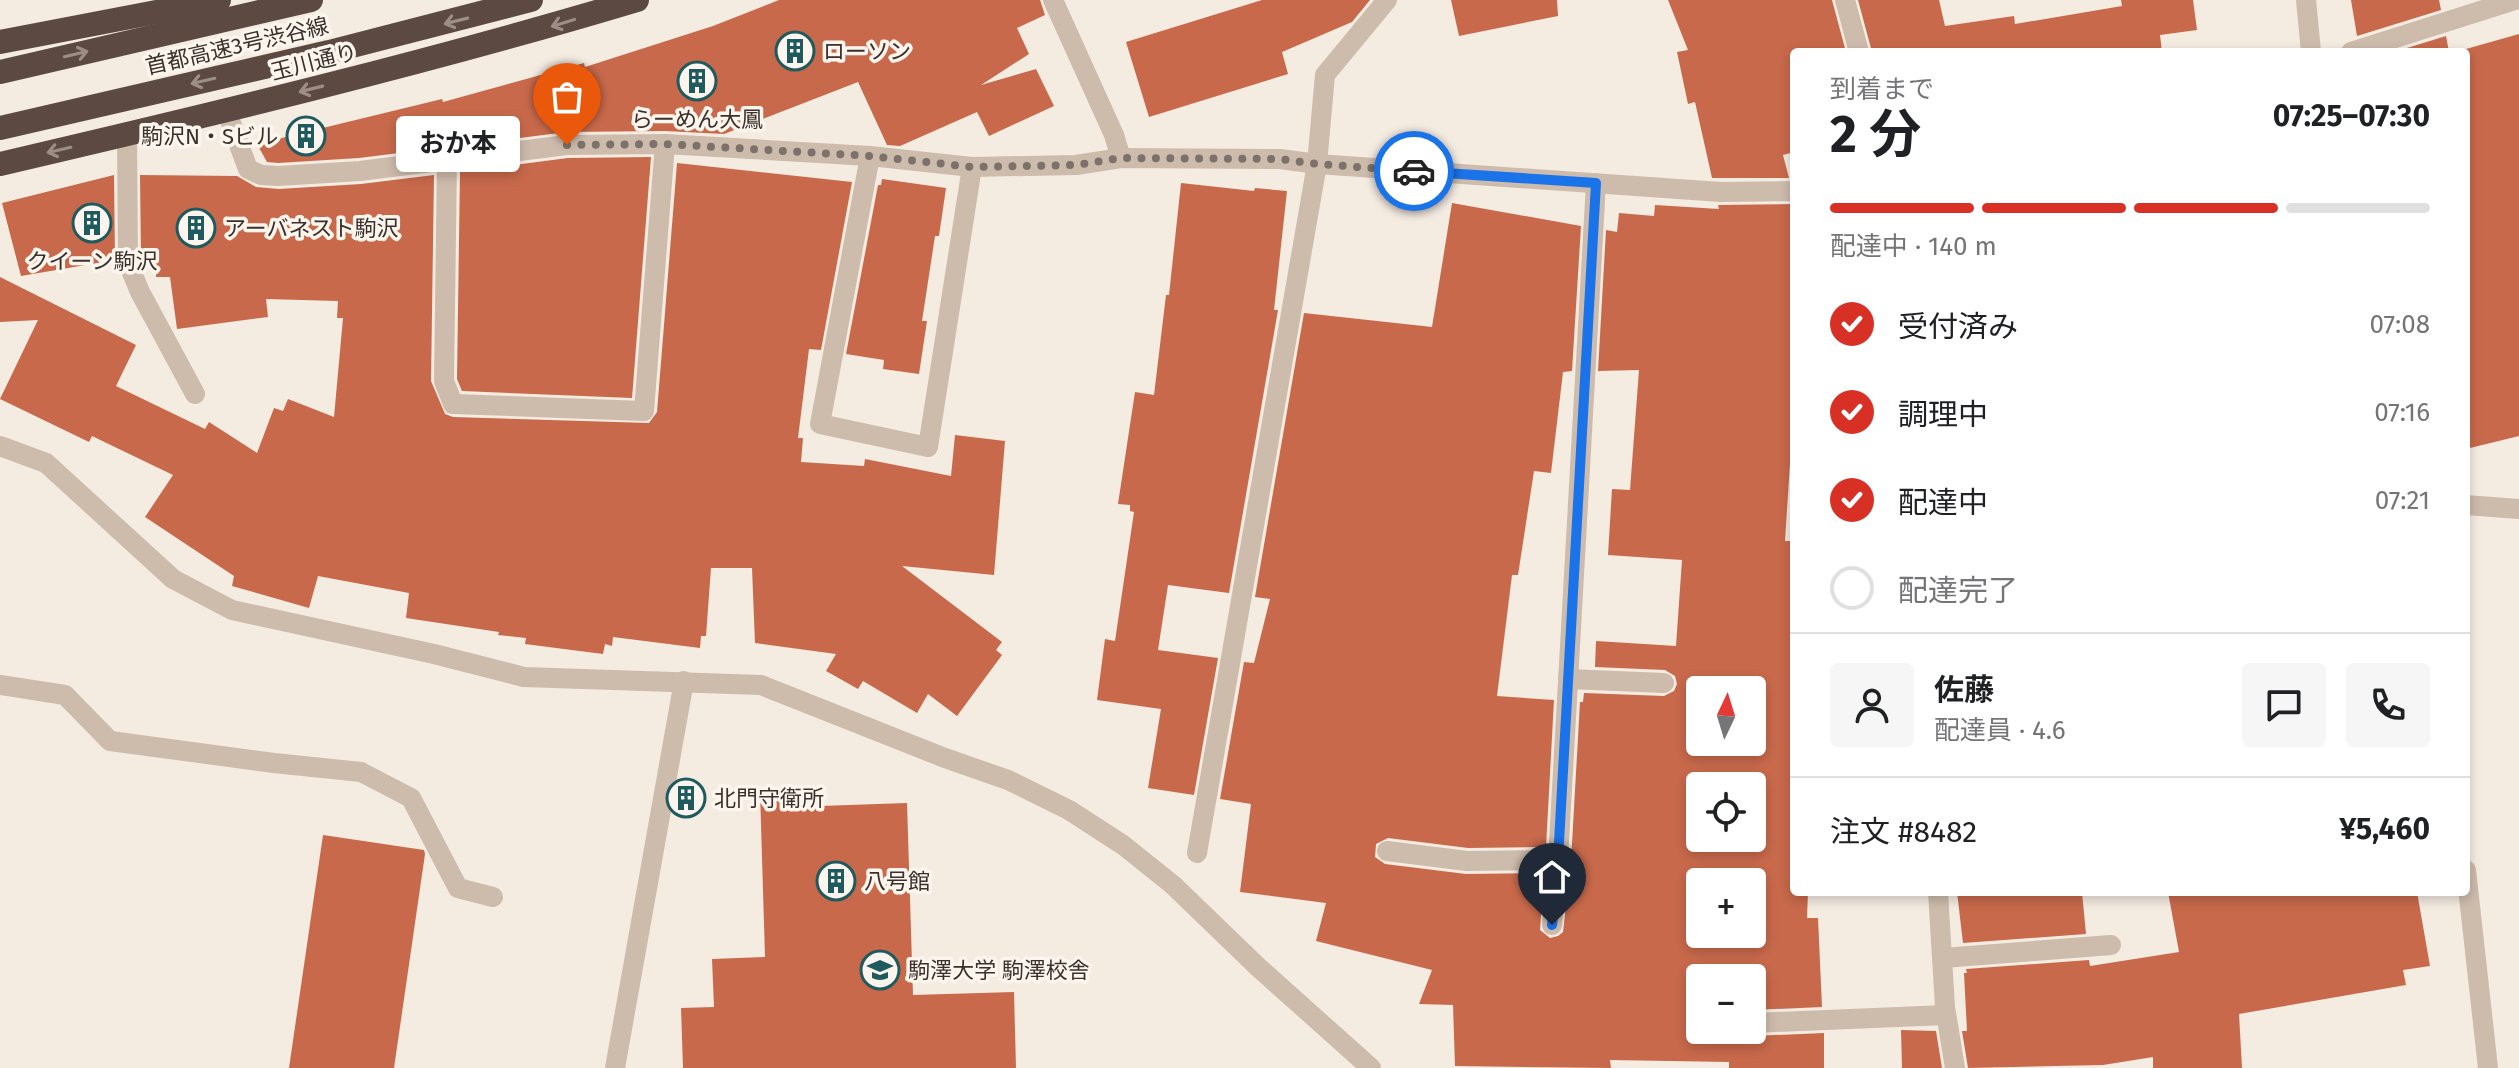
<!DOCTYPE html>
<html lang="ja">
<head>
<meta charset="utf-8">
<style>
	body { margin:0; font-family:"Fira Sans","Noto Sans JP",sans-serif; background:#f6f6f6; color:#202124; height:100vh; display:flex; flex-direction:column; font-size:30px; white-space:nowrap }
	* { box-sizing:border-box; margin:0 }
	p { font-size:26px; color:#757577 }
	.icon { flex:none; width:44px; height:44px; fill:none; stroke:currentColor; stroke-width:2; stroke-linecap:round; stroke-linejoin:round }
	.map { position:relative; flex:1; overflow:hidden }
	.sheet { position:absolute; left:1790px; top:48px; width:680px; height:848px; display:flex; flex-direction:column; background:#fff; border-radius:8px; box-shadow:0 4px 12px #0003 }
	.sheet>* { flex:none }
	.needle { width:52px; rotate:4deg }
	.tools { position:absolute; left:1686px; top:676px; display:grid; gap:16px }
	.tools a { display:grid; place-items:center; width:80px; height:80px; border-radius:8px; background:#fff; box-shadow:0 4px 12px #0003; font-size:40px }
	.pin { position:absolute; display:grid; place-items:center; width:68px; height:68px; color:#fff; margin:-82px -34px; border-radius:50% 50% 50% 0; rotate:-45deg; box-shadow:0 0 8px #0007 }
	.pin .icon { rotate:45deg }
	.courier { position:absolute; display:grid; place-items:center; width:80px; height:80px; margin:-40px; border:6px solid #1a73e8; border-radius:50%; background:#fff; color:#222; box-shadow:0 2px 10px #0007 }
	.bubble { position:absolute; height:56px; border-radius:8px; background:#fff; box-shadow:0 4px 12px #0003; font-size:26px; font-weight:700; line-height:56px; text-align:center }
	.summary em { font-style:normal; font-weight:700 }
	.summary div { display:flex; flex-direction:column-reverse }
	.summary { display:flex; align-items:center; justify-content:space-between; height:136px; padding:0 40px }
	h1 { font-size:52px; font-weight:700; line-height:60px }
	.bar { display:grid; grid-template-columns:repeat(4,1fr); gap:12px 8px; align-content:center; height:96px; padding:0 40px }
	.bar i { height:10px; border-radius:6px; background:#e0e0e0 }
	.bar .current { background:#d93025 }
	.bar p { grid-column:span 4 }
	.line { display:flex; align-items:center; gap:20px; padding:0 40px; border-top:2px solid #e0e0e0 }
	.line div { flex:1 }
	.round { display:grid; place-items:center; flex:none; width:84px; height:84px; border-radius:8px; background:#f6f6f6 }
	ol { padding:0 40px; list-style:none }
	li { display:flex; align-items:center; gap:24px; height:88px }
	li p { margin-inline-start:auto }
	li .icon { padding:8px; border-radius:50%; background:#d93025; color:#fff; stroke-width:4 }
	li:last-child { color:#757577 }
	li i { width:44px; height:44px; border:4px solid #e0e0e0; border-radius:50% }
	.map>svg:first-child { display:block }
	.building { fill:#c8694b; fill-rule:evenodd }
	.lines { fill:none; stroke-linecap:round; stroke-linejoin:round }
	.minor { stroke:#cdbbac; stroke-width:20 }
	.highway { stroke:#5c4a42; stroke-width:24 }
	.oneway { stroke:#9c8e87 }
	.done { stroke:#7c716b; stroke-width:8; stroke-dasharray:0 14.4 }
	.route { stroke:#1a73e8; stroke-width:10 }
	.labels { text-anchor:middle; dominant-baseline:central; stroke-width:7; stroke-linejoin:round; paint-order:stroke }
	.street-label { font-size:22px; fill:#3b302b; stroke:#fbf5ee }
	.poi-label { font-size:22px; fill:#3b302b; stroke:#fbf5ee; text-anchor:start }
</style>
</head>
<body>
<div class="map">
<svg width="2519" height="1068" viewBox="0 0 2519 1068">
	<rect width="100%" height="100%" fill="#f4ebe1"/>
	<g class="building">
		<path d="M779,0h261l5,15 -28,13 12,26 -48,31 55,-16 18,37 -65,30 -12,-24 -77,34 -13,-1 -29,-63 -134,52 -59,-3 -98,1 -208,26 -81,5 -11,-1 -10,-18 185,-45 1,3 141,-39 1,4 128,-41z"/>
		<path d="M1262,0h108l-18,22 -70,30 6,22 -139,43 -23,-75z"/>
		<path d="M1451,0h106l1,16 -99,20z"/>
		<path d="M1668,0h164l14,52h-52v100l-11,3 6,23h-77l-17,-76 -7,2 -11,-52 11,-2z"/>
		<path d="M1858,0h81l6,26 69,-10 1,8 107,-18 -1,-6h72l4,30 -37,5 2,17h-290z"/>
		<path d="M2351,0h88l2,10 -84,26z"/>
		<path d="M2519,34v402l-53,13v-400z"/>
		<path d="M2446,36l3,16h-55z"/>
		<path d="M651,157l-19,241 -170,-7 -5,-12 3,-207 108,-14z"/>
		<path d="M677,163l175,19 -31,168 -12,-1 -11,89h5l-2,24 63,4 1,-7 86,17 4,-41 50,6 -11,134 -92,-9 100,76 -6,8 6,5 -45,61 -29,-22 -11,19 -54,-32 -5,8 -32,-18 10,-17 -81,-11 -3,-75h-41l-5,68h-5l-1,12 -87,-11 -1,9 -7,-2 -2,10 -78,-10 1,-6 -28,-3 1,-3 -93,-14 3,-25 -91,-17 -9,32 -77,-22 2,-10 -89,-59 28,-42 -81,-39 -3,6 -89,-43 38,-79 -38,2v-45l136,68 -20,41 89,43 4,-7 48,31 17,-45 9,3 5,-12 46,18 9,-99h-6l1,-17 -72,-2 2,18 -91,12 -7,-52h-14v-23l-15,2 -1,-81 97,1 19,11 23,2 82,-5 73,-9 -3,206 14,33 8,3 196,6 8,-11z"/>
		<path d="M114,175l1,85 -94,16 -19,-73z"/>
		<path d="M882,179l64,9 -7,48h-4l-13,85h5l-8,53 -36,-5 1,-9 -38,-6 32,-169h3z"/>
		<path d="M1181,183l73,8 1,-3 32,3 -13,119h4l-49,283 -61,-8 -10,65 60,8 -24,137 -46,-7 13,-79 -64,-9 8,-61 10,2 19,-129 -4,-1v-6l-12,-1 17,-112 19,3 12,-100h3z"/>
		<path d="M1452,203l129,23 -9,145 -9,1 -12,101 -17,-2 -16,104h-6l-15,121 57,4 -8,147 -78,1 -80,-10 -12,6 -1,13 10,7 81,10 78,-1 -4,57 10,8 8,-2 5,-4 8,-71 9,-159h3l1,-9 80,3 10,-5 3,-7 -2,-8 -10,-6 -70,-3 1,-26 80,5 6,-86 -74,-5 4,-66 18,1 9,-120 -41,1 8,-141 11,2 2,-19 35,3 1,-11 64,4 -1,-4 76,-1v197l-9,140h9l-4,56 4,1v294h14l-1,26h11l4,89 -70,3v-32h-52v52h41l12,6 71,-3v35h-95v-6l-119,-2 1,8 -156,-2 -2,-61 -34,-1 13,-34 -116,-29 10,-38 -86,-11 11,-88 -31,-5 24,-137 10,1 16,-64 -15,-2 49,-284 128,14zM1700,690h52v52h-52zM1700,786h52v52h-52zM1700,882h52v52h-52z"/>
		<path d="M819,789l1,17 87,-3 6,192 101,-3 2,76h-333l-2,-60 33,-1 -2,-48 53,-2 -5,-166z"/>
		<path d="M323,835l101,15 1,4 -31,214h-105z"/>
		<path d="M1957,892h125l4,42 -123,9z"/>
		<path d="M2168,892h249l13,74 -27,4 3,15 -167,29 3,54h-89v-11l-50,8 -135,3 -6,-37h5l-3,-58h3l-1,-4 123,-9 1,6 89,-14z"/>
		<path d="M1901,1030l35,1 6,37h-40z"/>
	</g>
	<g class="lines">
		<g class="minor">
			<path d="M1053,0l61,135 7,23"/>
			<path d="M1845,0l14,52"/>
			<path d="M2306,0l5,52"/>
			<path d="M2351,52l164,-52"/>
			<path d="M227,112l21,57 13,6 17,1 82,-5 207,-26 98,-1 205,12 102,11 104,-2 45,-7 159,1 37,5 404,28 73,-1"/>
			<path d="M127,135l1,128 12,29 55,102"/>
			<path d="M870,156l-50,268 108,23 44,-280"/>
			<path d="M447,160l-3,221 9,23 191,7 21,-267"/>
			<path d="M0,446l46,17 127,116 59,31 202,44 90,23 237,8 184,73 63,22 61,30 54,35 50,40 85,82 113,101"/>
			<path d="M2466,505l53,4"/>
			<path d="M1568,679l96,4"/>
			<path d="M0,685l65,10 45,46 164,22 87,9 50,26 47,90 35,9"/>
			<path d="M1387,851l80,10 91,-1"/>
			<path d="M1197,853l120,-689 8,-89 62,-75"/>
			<path d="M2466,870l22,198"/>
			<path d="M1938,892l7,115 10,61"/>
			<path d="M1552,925l6,-65 38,-677"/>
			<path d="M1943,958l168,-13"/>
			<path d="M1752,1023l194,-8"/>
			<path d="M615,1068l69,-387"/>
		</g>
		<g class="highway">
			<path d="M0,42l219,-42"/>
			<path d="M0,72l311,-72"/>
			<path d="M0,128l329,-76 202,-52"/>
			<path d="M0,164c214,-50 427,-101 637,-164"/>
		</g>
	</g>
	<defs><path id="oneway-shaft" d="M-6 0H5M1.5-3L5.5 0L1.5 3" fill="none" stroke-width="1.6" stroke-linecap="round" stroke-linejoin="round" transform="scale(2)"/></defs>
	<g class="oneway">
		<use href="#oneway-shaft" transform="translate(456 21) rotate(166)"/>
		<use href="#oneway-shaft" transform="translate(563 23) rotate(163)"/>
		<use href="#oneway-shaft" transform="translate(76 54) rotate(-13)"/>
		<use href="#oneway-shaft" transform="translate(203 81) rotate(167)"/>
		<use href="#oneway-shaft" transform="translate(311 89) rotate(166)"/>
		<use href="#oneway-shaft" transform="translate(59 150) rotate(167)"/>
	</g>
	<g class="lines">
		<path class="done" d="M567,145l98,-1 205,12 102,11 104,-2 45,-7 159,1 37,5 97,7"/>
		<path class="route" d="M1414,171l182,12 -38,677 -6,65"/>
	</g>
	<defs>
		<symbol id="building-ring" viewBox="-11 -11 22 22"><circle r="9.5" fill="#fbf5ee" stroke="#1f5a5e" stroke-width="1.5"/><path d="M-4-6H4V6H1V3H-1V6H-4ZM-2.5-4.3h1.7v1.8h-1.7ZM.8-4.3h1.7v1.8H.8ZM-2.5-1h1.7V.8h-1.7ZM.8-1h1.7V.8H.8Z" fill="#1f5a5e"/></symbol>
		<symbol id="university-ring" viewBox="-11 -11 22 22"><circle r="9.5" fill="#fbf5ee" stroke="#1f5a5e" stroke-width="1.5"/><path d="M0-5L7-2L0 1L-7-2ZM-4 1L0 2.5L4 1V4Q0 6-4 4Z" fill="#1f5a5e"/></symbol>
	</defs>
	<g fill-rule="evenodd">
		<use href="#building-ring" x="773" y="29" width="44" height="44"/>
		<use href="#building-ring" x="675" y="59" width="44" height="44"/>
		<use href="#building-ring" x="284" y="114" width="44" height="44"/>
		<use href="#building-ring" x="70" y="201" width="44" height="44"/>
		<use href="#building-ring" x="174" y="206" width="44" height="44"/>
		<use href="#building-ring" x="664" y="776" width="44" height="44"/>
		<use href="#building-ring" x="814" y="859" width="44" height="44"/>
		<use href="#university-ring" x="858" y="948" width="44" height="44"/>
	</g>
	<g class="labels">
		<g class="street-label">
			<text transform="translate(237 46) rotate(-13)">首都高速3号渋谷線</text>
			<text transform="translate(314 62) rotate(-14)">玉川通り</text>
		</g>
		<g class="poi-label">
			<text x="823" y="51">ローソン</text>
			<text x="697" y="119" text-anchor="middle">らーめん大鳳</text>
			<text x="278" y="136" text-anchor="end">駒沢N・Sビル</text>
			<text x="224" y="228">アーバネスト駒沢</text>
			<text x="92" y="261" text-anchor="middle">クイーン駒沢</text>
			<text x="714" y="798">北門守衛所</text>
			<text x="864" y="881">八号館</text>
			<text x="908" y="970">駒澤大学 駒澤校舎</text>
		</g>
	</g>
</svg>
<div class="tools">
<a><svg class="needle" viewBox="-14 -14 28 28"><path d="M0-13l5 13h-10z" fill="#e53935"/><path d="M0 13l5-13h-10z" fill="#757577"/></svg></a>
<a><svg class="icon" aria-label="locate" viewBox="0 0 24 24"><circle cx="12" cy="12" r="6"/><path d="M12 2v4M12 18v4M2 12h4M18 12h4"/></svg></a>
<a>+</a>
<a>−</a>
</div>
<div class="pin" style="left:567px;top:145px;background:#ea580c"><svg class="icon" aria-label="bag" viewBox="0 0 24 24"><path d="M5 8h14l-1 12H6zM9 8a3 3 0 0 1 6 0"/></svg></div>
<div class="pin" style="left:1552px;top:925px;background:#1f2937"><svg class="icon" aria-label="home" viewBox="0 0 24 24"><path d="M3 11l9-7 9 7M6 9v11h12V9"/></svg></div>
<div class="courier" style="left:1414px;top:171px"><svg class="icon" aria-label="car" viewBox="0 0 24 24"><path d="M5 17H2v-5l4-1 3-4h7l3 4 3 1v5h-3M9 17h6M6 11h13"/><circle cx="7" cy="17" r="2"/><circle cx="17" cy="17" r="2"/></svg></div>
<div class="bubble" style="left:396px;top:116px;width:124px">おか本</div>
<section class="sheet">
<div class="summary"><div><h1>2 分</h1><p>到着まで</p></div><em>07:25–07:30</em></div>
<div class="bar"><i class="current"></i><i class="current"></i><i class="current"></i><i></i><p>配達中 · 140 m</p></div>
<ol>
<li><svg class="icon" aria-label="check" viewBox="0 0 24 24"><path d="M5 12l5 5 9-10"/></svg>受付済み<p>07:08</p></li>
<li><svg class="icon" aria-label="check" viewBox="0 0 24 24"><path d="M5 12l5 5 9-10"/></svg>調理中<p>07:16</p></li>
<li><svg class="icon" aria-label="check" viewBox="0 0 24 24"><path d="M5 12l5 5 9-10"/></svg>配達中<p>07:21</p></li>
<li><i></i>配達完了</li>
</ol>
<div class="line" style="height:144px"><a class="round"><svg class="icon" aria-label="person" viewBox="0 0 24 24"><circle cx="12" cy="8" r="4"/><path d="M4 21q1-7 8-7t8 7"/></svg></a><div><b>佐藤</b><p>配達員 · 4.6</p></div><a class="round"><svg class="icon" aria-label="chat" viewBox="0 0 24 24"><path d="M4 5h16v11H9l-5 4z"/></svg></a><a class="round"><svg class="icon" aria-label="phone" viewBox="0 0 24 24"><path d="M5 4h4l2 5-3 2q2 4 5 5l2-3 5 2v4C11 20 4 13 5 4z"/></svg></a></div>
<div class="line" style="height:104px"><div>注文 #8482</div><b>¥5,460</b></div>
</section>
</div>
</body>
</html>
